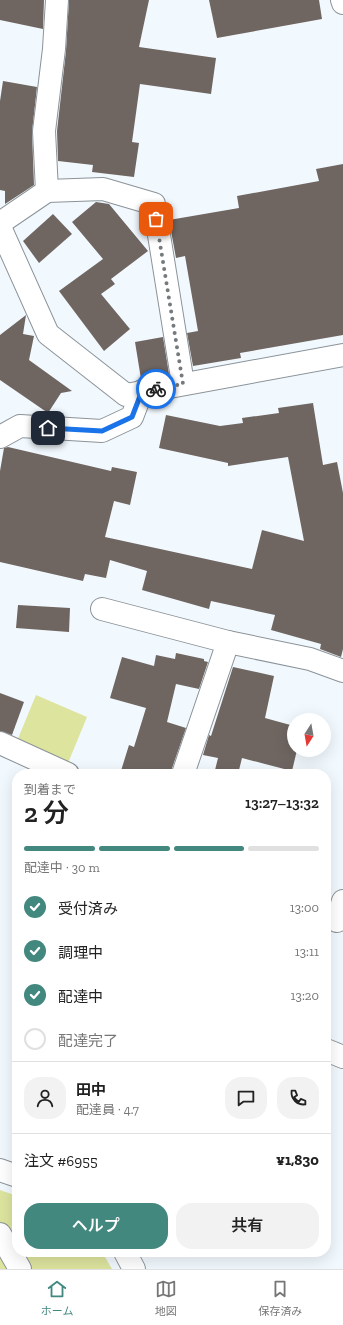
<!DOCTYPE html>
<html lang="ja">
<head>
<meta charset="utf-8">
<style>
	body { margin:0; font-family:"Zilla Slab","Noto Sans JP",serif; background:#f2f2f2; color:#222; height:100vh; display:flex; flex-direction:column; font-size:15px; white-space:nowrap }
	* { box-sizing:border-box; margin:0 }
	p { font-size:13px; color:#767676 }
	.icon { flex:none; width:22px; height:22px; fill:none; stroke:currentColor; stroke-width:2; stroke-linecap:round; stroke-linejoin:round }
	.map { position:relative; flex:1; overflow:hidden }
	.details { position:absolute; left:12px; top:769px; width:319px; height:488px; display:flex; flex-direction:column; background:#fff; border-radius:16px; box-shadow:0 4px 16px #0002 }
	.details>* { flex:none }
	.needle { width:26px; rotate:191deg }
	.controls { position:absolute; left:287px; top:713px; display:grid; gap:8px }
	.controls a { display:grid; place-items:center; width:44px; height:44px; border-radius:50%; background:#fff; box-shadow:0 4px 16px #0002; font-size:20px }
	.pin { position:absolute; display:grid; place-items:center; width:34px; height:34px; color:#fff; margin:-17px; border-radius:8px; box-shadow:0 2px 6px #0006 }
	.courier { position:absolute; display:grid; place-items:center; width:40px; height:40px; margin:-20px; border:3px solid #1a73e8; border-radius:50%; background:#fff; color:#222; box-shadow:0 1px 5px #0007 }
	.overview em { font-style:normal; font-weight:600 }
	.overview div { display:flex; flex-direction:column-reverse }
	.overview { display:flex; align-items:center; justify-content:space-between; height:68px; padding:0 12px }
	h1 { font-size:26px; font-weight:600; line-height:30px }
	.bar { display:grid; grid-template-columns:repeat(4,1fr); gap:6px 4px; align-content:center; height:48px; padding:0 12px }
	.bar i { height:5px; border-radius:3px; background:#e0e0e0 }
	.bar .selected { background:#43887f }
	.bar p { grid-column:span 4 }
	.line { display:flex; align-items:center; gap:10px; padding:0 12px; border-top:1px solid #e0e0e0 }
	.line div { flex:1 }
	.round { display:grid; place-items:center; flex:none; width:42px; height:42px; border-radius:16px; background:#f2f2f2 }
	ol { padding:0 12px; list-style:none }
	li { display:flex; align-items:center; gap:12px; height:44px }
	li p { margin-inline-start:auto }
	li .icon { padding:4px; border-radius:50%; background:#43887f; color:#fff; stroke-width:4 }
	li:last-child { color:#767676 }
	li i { width:22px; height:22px; border:2px solid #e0e0e0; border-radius:50% }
	.button { display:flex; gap:8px; margin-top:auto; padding:8px 12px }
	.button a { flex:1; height:46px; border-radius:16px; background:#43887f; color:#fff; font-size:16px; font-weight:600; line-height:46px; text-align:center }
	.button a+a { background:#f2f2f2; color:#222 }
	.dock { display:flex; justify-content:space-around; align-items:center; height:56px; border-top:1px solid #e0e0e0; background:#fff; font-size:11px; color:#767676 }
	.dock a { display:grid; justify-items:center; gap:2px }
	.dock .selected { color:#43887f }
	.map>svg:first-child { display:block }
	.green { fill:#dde49e }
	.building { fill:#6f6662 }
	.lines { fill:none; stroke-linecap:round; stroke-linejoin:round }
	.minor-casing { stroke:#8b9399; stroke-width:24 }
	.minor { stroke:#fff; stroke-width:22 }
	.done { stroke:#757a7d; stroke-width:4; stroke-dasharray:0 7.2 }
	.route { stroke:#1a73e8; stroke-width:5 }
</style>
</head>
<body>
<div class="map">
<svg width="343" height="1269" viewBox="0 0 343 1269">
	<rect width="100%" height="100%" fill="#f2f9fe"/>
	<g class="green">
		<path d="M36,695l51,22 -19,46 -51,-22z"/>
		<path d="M0,1190l17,6v56h85l10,17h-112z"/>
	</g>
	<g class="building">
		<path d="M0,0h44l-1,29 -43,-9z"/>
		<path d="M69,0h80l-10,47 77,11 -5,36 -71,-10 -8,58 7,1 -5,34 -42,-5 1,-7 -35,-4 -1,-30 9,-80z"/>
		<path d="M209,0h110l3,19 -105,19z"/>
		<path d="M3,81l34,6 -5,45 2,53 -29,19v-13l-5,-1v-89z"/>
		<path d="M343,164v171l-103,18 1,5 -48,8 -6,-33 11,-2 -13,-75 -9,2 -7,-38 70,-12 -2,-12 82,-15 -3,-12z"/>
		<path d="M96,202l13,2 39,47 -37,28 4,5 -14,10 29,35 -26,22 -45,-60 44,-32 -31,-37z"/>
		<path d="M53,214l19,20 -33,29 -16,-22z"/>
		<path d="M26,315l-3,19 11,2 -5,24 43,31 -11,2 -13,20 -48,-33v-45z"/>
		<path d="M163,337l6,37 -28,5 -6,-37z"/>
		<path d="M313,403l10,62 14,-3 6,31v156l-2,8 -21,-8 1,-5 -50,-14 4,-15 -64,-14 -2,8 -67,-19 5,-19 -37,-11 -4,18 -21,-4 -2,7 -83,-19v-91l4,-23 4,-1 103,24 1,-4 25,5 -7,33 -16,-4 -9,36 147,32 10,-39 42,11 -16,-84 -60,9v-3l-69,-15 7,-33 54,11 23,-3 -1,-5 37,-5 -1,-5z"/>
		<path d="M18,605l52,3 -1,24 -53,-4z"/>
		<path d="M176,653l28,6v2l4,1 -9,27 -23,-5 -9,38 19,6 -16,46h-50l9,-29 5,2 12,-39 -36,-10 12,-41 32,9 2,-11 19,4z"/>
		<path d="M233,667l41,9 -9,42 29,8v24h3l-5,21 -50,-13 -4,16h-24l4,-16 -15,-3 6,-20 2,1z"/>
		<path d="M0,693l24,9 -12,33 -12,-4z"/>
	</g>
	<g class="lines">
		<defs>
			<g id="minor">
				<path d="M342,0l1,3"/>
				<path d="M47,191l-3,-60 10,-82 3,-49"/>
				<path d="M0,223l47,-32 56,-2 51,15 29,180"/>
				<path d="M0,227l48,107 78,61 217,-40"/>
				<path d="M0,437l20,-11 82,5 30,-14 10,-26"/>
				<path d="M102,609l126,33 82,17 33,12"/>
				<path d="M0,743l68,31"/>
				<path d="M183,774l45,-132"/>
				<path d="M337,921l6,-20"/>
				<path d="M326,1050l17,7"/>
				<path d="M0,1170l17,6"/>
				<path d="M0,1234l20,35"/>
				<path d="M125,1252l9,17"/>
			</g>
		</defs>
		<use href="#minor" class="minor-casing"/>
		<use href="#minor" class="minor"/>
	</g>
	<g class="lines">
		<path class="done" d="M156,389l27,-5 -27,-165"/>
		<path class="route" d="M48,428l54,3 30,-14 10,-26 14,-2"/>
	</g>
</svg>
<div class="controls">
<a><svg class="needle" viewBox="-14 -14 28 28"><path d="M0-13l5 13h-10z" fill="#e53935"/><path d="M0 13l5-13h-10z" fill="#767676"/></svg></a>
</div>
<div class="pin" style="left:156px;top:219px;background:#ea580c"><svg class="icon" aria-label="bag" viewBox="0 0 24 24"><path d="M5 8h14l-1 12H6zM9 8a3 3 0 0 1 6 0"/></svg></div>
<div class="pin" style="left:48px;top:428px;background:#1f2937"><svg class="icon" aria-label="home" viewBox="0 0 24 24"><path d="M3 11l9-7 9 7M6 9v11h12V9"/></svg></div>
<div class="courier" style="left:156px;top:389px"><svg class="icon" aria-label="bike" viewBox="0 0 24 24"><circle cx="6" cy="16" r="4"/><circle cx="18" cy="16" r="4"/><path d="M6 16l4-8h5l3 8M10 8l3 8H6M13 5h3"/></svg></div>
<section class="details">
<div class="overview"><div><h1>2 分</h1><p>到着まで</p></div><em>13:27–13:32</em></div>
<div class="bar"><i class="selected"></i><i class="selected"></i><i class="selected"></i><i></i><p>配達中 · 30 m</p></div>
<ol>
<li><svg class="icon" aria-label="check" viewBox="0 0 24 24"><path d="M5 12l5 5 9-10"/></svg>受付済み<p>13:00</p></li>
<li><svg class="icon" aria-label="check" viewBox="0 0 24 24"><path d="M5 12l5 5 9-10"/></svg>調理中<p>13:11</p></li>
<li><svg class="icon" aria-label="check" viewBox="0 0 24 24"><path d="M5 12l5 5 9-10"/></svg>配達中<p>13:20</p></li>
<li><i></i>配達完了</li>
</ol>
<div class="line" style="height:72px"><a class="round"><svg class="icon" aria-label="person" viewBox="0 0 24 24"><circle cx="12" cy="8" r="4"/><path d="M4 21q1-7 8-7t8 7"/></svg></a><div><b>田中</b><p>配達員 · 4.7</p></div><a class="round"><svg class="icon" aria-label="chat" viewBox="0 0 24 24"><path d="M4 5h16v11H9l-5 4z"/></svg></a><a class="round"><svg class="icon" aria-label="phone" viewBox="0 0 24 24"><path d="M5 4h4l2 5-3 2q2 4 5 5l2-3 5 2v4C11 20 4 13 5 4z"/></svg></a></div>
<div class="line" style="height:52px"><div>注文 #6955</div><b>¥1,830</b></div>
<div class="button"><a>ヘルプ</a><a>共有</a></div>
</section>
</div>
<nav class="dock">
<a class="selected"><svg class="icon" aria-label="home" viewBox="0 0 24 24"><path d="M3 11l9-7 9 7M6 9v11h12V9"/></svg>ホーム</a>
<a><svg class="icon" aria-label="map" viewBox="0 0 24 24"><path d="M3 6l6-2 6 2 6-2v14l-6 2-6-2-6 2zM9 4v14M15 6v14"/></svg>地図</a>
<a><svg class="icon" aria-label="saved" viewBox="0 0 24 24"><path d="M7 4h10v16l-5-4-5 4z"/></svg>保存済み</a>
</nav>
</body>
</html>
